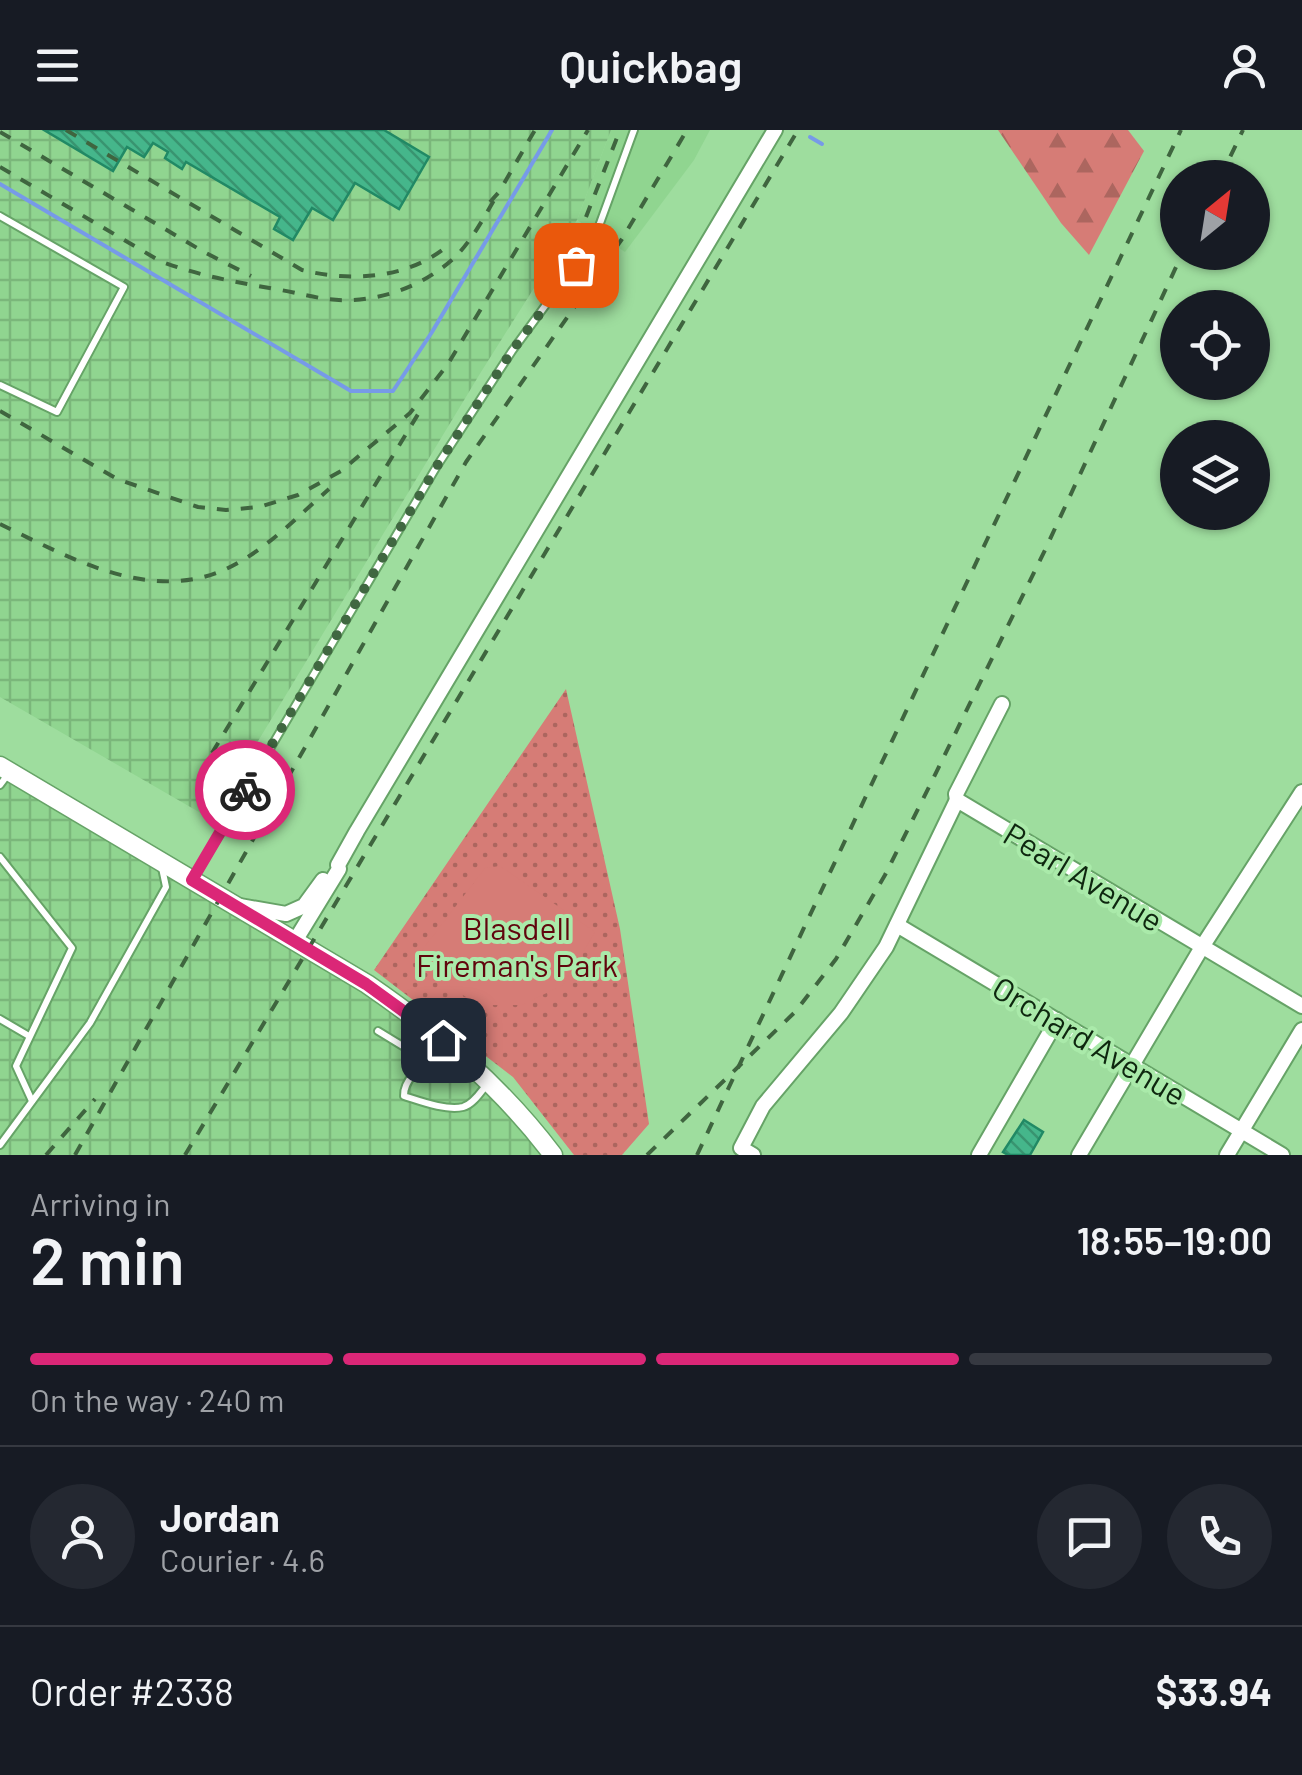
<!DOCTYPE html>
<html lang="en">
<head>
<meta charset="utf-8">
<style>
	body { margin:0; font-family:Barlow,sans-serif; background:#242831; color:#f1f3f6; height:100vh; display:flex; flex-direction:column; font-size:38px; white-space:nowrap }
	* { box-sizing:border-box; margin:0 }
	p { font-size:32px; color:#9ea1a6 }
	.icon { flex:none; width:55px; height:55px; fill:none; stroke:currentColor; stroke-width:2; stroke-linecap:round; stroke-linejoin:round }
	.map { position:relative; height:1025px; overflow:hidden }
	.details { display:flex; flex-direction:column; background:#171b24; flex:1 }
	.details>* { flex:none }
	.needle { width:65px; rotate:30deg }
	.buttons { position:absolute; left:1160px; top:30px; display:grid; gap:20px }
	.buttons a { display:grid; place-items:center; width:110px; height:110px; border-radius:50%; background:#171b24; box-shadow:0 2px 8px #0004; font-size:50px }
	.pin { position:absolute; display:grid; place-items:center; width:85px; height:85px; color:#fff; margin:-42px; border-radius:20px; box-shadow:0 5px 15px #0006 }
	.courier { position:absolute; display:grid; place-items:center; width:100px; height:100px; margin:-50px; border:8px solid #db2777; border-radius:50%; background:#fff; color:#222; box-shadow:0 2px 12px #0007 }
	.overview em { font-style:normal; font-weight:600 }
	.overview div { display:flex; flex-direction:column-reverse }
	.overview { display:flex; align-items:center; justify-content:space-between; height:170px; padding:0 30px }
	h1 { font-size:65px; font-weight:600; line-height:75px }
	.bar { display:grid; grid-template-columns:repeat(4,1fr); gap:15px 10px; align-content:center; height:120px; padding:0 30px }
	.bar i { height:12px; border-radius:8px; background:#363941 }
	.bar .active { background:#db2777 }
	.bar p { grid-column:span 4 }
	.line { display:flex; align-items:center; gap:25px; padding:0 30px; border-top:2px solid #363941 }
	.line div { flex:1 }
	.round { display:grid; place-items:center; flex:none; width:105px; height:105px; border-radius:52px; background:#242831 }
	header { display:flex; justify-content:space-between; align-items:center; height:130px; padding:0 30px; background:#171b24; font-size:45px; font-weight:600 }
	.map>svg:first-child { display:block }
	.built { fill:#90d590 }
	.industrial { fill:url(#industrial-grid) }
	.grass { fill:url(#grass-dots) }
	.forest { fill:url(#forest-firs) }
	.garden { fill:#d67c76 }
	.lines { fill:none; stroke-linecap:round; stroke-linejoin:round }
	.stream { stroke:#779ae8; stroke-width:4 }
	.building { fill:url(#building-back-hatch); stroke:#218965; stroke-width:2.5 }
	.service-casing { stroke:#66a367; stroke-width:10 }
	.minor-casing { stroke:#66a367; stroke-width:18 }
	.tertiary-casing { stroke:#66a367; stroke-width:21 }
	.service { stroke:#fff; stroke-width:6 }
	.minor { stroke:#fff; stroke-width:14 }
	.tertiary { stroke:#fff; stroke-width:18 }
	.rail { stroke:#3f653f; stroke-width:4; stroke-dasharray:12 12; stroke-linecap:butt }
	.done { stroke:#406741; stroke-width:10; stroke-dasharray:0 18 }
	.route { stroke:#db2777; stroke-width:12 }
	.labels { text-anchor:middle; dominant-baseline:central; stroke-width:8; stroke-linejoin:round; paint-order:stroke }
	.street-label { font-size:32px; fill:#0e270f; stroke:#aaeaaa }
	.park-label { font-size:32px; fill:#60050d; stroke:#aaeaaa }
</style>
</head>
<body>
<header><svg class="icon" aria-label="menu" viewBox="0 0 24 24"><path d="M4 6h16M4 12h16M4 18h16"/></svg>Quickbag<svg class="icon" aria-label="person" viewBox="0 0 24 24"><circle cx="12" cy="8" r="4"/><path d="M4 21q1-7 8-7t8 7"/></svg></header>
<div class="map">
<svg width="1302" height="1025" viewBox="0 0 1302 1025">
	<defs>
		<pattern id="industrial-grid" width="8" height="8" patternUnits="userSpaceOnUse" patternTransform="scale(2.5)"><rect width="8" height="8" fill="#90d590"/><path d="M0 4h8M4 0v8" fill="none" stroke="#7bb77b"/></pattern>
		<pattern id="grass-dots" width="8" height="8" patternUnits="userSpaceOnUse" patternTransform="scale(2.5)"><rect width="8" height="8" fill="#d67c76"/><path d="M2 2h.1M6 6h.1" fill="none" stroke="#ac665f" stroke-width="1.8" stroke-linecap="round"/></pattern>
		<pattern id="forest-firs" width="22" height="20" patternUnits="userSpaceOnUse" patternTransform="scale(2.5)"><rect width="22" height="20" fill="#d67c76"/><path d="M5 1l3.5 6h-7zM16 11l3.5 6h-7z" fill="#ac665f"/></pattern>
		<pattern id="building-back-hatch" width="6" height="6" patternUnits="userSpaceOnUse" patternTransform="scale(2.5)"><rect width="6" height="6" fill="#45b68b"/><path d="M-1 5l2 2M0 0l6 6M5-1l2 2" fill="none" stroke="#389470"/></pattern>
	</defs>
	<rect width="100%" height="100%" fill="#9edd9e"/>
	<path class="built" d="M611,0h99l-16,30 -69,92 -48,-32z"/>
	<g class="industrial">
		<path d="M0,0h611l-34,90 -96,152 -270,447 -211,-122z"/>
		<path d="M0,639l366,220 115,88 65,78h-546z"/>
	</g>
	<path class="grass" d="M566,559l54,240 29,195 -27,31h-48l-61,-78 -139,-107z"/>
	<path class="forest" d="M998,0h130l16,21 -55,104 -28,-32z"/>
	<path class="garden" d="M500,736l95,66 -32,53 -41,20h-44l-65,-43 72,-94z"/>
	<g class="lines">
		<g class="stream">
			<path d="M810,7l12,7"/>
			<path d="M0,54l351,207h42l39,-59 120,-202"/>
		</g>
	</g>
	<g class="building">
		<path d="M44,0h340l45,27 -30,52 -44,-26 -22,37 -21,-12 -19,32 -19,-11 6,-12 -94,-55 -4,7 -17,-11 3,-6 -15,-9 -9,14 -17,-10 -14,24z"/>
		<path d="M1024,990l19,12 -13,23h-22l-5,-3z"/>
	</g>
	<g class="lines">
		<defs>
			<g id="service">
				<path d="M0,86l124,71 -67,125 -57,-27"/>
				<path d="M0,655l9,-12"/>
				<path d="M0,727l72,91 -56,118 16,35"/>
				<path d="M193,749l244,-413 75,-115 63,-86 24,-39 35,-96"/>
				<path d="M0,889l29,17"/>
				<path d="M378,901l41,25c1,15 -16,25 -15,40 16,5 42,15 59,11 11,-3 19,-17 25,-24"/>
				<path d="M0,1015l90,-122 76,-136 -4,-19"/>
			</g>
			<g id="minor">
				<path d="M1002,574l-46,90 1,6 345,206"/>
				<path d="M240,776l46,8 18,-8 19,-26"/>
				<path d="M897,795l385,230"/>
				<path d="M295,811l44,-72 -1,-4 19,-34 418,-701"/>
				<path d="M753,1025l-12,-7 22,-42 78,-93 45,-66 71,-147"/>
				<path d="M979,1025l78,-135"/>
				<path d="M1079,1025l123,-208 100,-155"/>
				<path d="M1227,1025l75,-125"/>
			</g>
			<path id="tertiary" d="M0,636l367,218c70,48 134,102 186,171"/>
		</defs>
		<use href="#service" class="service-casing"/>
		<use href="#minor" class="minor-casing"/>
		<use href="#tertiary" class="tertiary-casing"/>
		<use href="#service" class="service"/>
		<use href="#minor" class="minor"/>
		<use href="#tertiary" class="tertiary"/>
		<g class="rail">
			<path d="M66,0l236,140c49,12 103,9 143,-22"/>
			<path d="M0,2l204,120 47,24"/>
			<path d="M0,37l160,94c39,15 80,22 121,29 16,3 31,7 46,9 45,6 96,-11 129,-43 18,-18 30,-43 43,-64"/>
			<path d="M1220,48l23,-48"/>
			<path d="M490,72l9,-10 36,-62"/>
			<path d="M586,87l34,-87"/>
			<path d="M0,281l117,68 81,28 28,3 33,-3 39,-12 43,-24 69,-58 38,-49 140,-234"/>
			<path d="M0,394c68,33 150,80 226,45 39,-18 71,-52 103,-80"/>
			<path d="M212,623l208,-342"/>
			<path d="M46,1025l49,-56"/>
			<path d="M75,1025l391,-693 156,-223 65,-109"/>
			<path d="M185,1025l613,-1025"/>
			<path d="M647,1025l148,-143 41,-53 49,-84 45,-90 115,-235 138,-298"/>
			<path d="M697,1025c161,-342 322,-684 484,-1025"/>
		</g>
	</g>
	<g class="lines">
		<path class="done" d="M245,660l192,-324 75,-115 64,-86"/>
		<path class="route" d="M245,660l-53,90 174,104 77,56"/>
	</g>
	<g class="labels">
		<g class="street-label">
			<text transform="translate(1084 746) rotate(31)">Pearl Avenue</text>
			<text transform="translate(1090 910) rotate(31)">Orchard Avenue</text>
		</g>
		<g class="park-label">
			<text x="517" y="797">Blasdell<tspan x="517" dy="37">Fireman's Park</tspan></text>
		</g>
	</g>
</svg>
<div class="buttons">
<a><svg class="needle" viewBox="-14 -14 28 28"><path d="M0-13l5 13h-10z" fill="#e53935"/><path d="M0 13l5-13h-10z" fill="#9ea1a6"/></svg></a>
<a><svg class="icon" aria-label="locate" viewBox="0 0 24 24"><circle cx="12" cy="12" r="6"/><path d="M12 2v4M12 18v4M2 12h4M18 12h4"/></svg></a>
<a><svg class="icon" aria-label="layers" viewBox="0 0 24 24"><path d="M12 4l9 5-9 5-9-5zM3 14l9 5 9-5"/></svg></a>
</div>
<div class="pin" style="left:576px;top:135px;background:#ea580c"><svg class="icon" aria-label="bag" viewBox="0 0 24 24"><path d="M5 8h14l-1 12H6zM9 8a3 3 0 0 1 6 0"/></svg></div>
<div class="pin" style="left:443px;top:910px;background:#1f2937"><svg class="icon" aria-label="home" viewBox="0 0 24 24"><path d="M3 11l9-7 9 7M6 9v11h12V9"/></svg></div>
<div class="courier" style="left:245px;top:660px"><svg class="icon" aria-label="bike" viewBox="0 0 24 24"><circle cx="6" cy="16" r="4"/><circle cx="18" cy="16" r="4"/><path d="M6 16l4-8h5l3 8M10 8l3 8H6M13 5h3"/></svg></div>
</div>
<section class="details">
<div class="overview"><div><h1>2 min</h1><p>Arriving in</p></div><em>18:55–19:00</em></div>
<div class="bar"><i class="active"></i><i class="active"></i><i class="active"></i><i></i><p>On the way · 240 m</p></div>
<div class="line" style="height:180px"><a class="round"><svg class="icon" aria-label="person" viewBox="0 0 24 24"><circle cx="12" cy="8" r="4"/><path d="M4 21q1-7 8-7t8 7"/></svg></a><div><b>Jordan</b><p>Courier · 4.6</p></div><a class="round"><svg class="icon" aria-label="chat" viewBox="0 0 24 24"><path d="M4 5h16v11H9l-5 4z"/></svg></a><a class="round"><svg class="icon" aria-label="phone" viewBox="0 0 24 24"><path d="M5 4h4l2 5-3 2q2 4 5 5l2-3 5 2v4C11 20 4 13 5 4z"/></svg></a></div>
<div class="line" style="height:130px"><div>Order #2338</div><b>$33.94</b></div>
</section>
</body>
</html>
